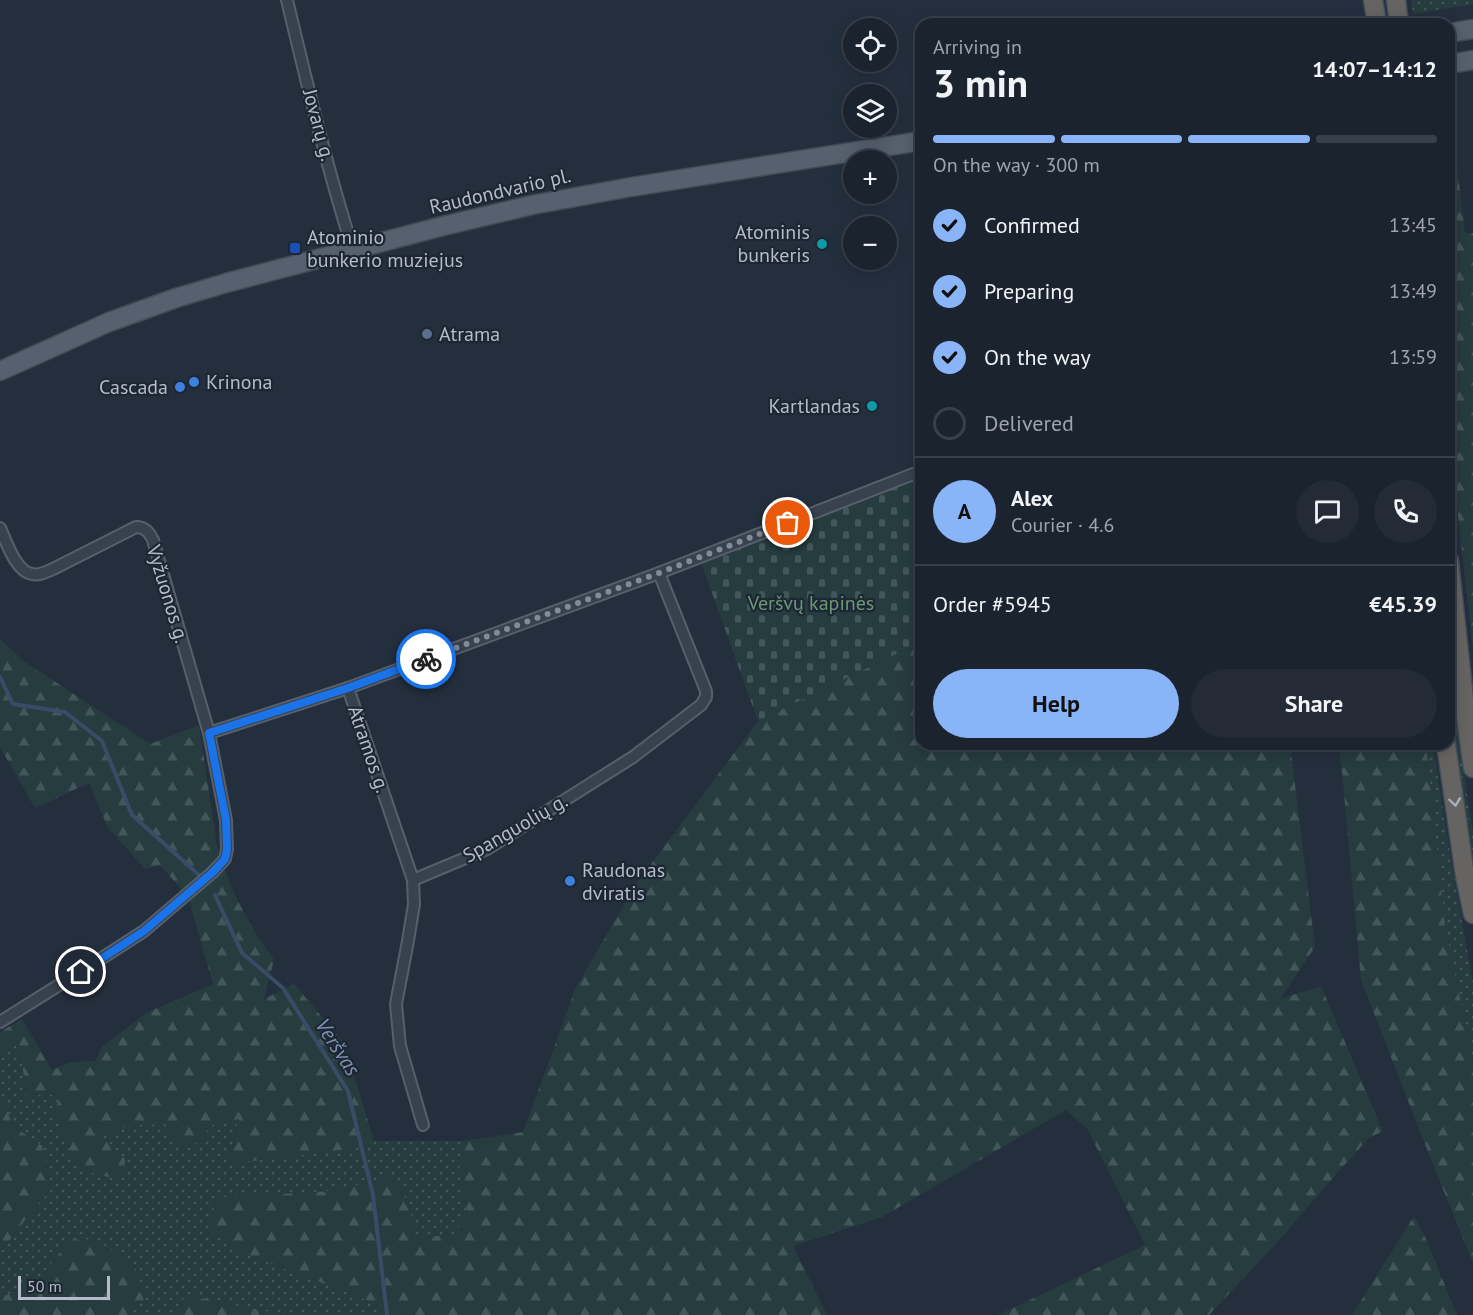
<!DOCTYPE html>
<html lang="en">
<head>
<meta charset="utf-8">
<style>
	body { margin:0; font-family:"PT Sans",sans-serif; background:#242b36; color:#f1f3f6; height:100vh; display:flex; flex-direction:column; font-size:22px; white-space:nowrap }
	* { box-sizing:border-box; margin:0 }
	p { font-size:20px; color:#a0a4aa }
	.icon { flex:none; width:33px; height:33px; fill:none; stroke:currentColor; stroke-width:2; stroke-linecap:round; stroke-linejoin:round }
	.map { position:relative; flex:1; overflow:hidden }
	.sheet { position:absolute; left:915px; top:18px; width:540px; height:732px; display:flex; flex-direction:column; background:#1b232e; border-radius:18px; box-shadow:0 3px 15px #0003,0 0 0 2px #39404a }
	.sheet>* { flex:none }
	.controls { position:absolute; left:843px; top:18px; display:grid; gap:12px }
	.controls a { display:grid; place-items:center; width:54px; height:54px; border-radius:50%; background:#1b232e; box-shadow:0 3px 15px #0003,0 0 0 2px #39404a; font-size:30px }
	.scale { position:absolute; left:18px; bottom:15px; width:92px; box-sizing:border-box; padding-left:6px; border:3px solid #b4bcc9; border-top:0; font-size:16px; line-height:21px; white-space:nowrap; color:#b4bcc9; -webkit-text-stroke:4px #1d2633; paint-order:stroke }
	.pin { position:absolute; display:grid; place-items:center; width:51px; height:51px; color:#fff; margin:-26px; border:3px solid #fff; border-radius:50%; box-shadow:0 2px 6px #0007 }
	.courier { position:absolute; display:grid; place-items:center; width:60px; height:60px; margin:-30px; border:4px solid #1a73e8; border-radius:50%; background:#fff; color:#222; box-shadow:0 2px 8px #0007 }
	.summary em { font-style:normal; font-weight:800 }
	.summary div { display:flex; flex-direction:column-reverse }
	.summary { display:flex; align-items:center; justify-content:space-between; height:102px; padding:0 18px }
	h1 { font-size:39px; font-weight:800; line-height:45px }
	.bar { display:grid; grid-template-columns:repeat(4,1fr); gap:9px 6px; align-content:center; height:72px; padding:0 18px }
	.bar i { height:8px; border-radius:4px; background:#39404a }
	.bar .active { background:#8ab4f8 }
	.bar p { grid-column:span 4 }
	.line { display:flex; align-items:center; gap:15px; padding:0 18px; border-top:2px solid #39404a }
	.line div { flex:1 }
	.round { display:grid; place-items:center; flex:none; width:63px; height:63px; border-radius:32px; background:#242b36 }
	ol { padding:0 18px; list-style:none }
	li { display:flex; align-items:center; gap:18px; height:66px }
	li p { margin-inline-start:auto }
	li .icon { padding:6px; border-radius:50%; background:#8ab4f8; color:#111; stroke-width:4 }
	li:last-child { color:#a0a4aa }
	li i { width:33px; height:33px; border:3px solid #39404a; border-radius:50% }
	.cta { display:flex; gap:12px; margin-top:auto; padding:12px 18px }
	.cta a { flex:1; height:69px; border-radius:36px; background:#8ab4f8; color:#111; font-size:24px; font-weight:800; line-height:69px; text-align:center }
	.cta a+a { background:#242b36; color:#f1f3f6 }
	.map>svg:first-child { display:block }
	.grass { fill:url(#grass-dots) }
	.forest { fill:url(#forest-firs) }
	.cemetery { fill:url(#cemetery-stones) }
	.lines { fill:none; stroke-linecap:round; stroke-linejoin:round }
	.stream { stroke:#394c67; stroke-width:4 }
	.minor-casing { stroke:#565f6c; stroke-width:14 }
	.primary-casing { stroke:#414a57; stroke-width:21 }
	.trunk-casing { stroke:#434c59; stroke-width:21 }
	.minor { stroke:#38414e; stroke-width:10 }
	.primary { stroke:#56606e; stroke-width:18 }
	.trunk { stroke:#656462; stroke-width:18 }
	.oneway { stroke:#a8afba }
	.done { stroke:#828b98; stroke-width:6; stroke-dasharray:0 10.8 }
	.route { stroke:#1a73e8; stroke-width:8 }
	.culture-dot { fill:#0f9aa8; stroke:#1d2633; stroke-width:2 }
	.transit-dot { fill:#1a4fb4; stroke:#1d2633; stroke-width:2 }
	.service-dot { fill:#5c6f8a; stroke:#1d2633; stroke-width:2 }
	.shop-dot { fill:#3f7fe0; stroke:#1d2633; stroke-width:2 }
	.labels { text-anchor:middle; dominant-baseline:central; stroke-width:4.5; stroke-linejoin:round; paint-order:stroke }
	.street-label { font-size:20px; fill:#b4bcc9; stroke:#1d2633 }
	.poi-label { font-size:20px; fill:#b4bcc9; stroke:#1d2633; text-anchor:start }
	.park-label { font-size:20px; fill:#6b9a76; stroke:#1d2633 }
	.water-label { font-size:21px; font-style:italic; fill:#7c92b1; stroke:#1d2633 }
</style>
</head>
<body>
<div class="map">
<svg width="1473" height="1315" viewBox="0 0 1473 1315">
	<defs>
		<pattern id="grass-dots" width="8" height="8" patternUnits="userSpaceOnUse" patternTransform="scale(1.5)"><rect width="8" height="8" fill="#263c3f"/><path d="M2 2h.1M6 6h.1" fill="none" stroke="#435659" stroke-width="1.8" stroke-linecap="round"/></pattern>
		<pattern id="forest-firs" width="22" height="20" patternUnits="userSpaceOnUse" patternTransform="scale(1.5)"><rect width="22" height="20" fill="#263c3f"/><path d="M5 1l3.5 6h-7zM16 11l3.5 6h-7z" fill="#435659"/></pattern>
		<pattern id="cemetery-stones" width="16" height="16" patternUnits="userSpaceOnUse" patternTransform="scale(1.5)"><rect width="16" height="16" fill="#263c3f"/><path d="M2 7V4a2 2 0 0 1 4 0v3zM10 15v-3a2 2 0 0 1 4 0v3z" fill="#435659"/></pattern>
	</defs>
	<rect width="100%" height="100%" fill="#242f3e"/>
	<g class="grass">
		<path d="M1411,0h62v4l-60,10z"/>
		<path d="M1449,648l18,146 6,38v28l-11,-65 -13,-107z"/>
		<path d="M1426,744h7l17,110 23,129v78l-28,-135z"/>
		<path d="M16,1045l6,19 5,33 17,-3 16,2 -5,15 13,36 14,23 18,-34 33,-11 32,-1 12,16 21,1 14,-16 27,-7 -11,45 130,-15 16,-7h88l-3,32 9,43 -15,18 -40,5 -3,-32 -16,-30 -63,14 -115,7 -7,33 32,21 165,63h-121l-100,-19 -8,19h-49l16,-16 -9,-34 -42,-25 -20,-1 -18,19 -17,23 -38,17v-45l35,-46 17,-18 -10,-43 -30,-21 -7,-22 -5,-3v-43z"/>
	</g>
	<g class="forest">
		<path d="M1449,118l3,4 13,111h8v416l-15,-133 -9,-105z"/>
		<path d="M0,639l25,23 125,82 49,-19 19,127 17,44 20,36 19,28 -10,39 30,-15 50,59 30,98 -16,7 -130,16 11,-45 -27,6 -14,16 -10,7 -11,-8 -12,-16 -32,1 -33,11 25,23 -1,14 -16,4 -26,-7 -14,-23 -13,-36 5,-15 -16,-2 -17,4 -5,-34 -6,-19 -16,12v-25l22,-13 30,51 19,-8 24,-1 7,-14 44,-34 67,-29 -25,-87 -28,-32 -15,4 -37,-41 -19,-45 -54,25 -35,-61z"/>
		<path d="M921,642v102h369l25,203 -35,52 41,-13 62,145 -14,7 -30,33 -67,77 -63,67h-211l147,-70 -57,-115 -22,-20 -184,107 -89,29 34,69h-421l-165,-63 -32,-21 7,-33 115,-7 63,-14 16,30 3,32 40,-5 15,-18 -9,-43 3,-32 61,-9 53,-145 61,-104 121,-162z"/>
		<path d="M1338,744h88l19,182 28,135v202l-43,-106 -69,-177 -19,-208z"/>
		<path d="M0,1100l5,3 7,22 30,21 10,43 -17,18 -35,46z"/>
		<path d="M1414,1216l13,25 30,74h-105z"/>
		<path d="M73,1239l20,1 42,25 9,34 -16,16h-128v-17l38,-17 17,-23z"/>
		<path d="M185,1295l100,20h-108z"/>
	</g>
	<path class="cemetery" d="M921,471v171l-163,79 -59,-164z"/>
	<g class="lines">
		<g class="stream">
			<path d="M0,677l13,27 52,8 37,29 30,74 67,60"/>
			<path d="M215,895l27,58 41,35 65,103 25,104 14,120"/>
		</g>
		<defs>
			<g id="minor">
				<path d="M287,0c20,84 40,168 66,250"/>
				<path d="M0,528c6,13 16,44 32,46 8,2 16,-3 23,-6l81,-41c9,0 13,5 17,13l56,193 17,87 1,29 -2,10 -12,13 -69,59 -45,29 -99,62"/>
				<path d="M348,688l65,192"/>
				<path d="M209,733l139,-45 311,-115 262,-102"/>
				<path d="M423,1125l-23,-79 -4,-42 12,-63 6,-37 -1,-24 74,-31 146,-92 68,-52 5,-8v-6l-47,-118"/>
			</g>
			<g id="primary">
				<path d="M1449,33l24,-4"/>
				<path d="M1449,64l24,-4"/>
				<path d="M0,371l109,-49 67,-24 50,-15 217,-57 89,-21 99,-18 290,-46"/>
			</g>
			<g id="trunk">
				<path d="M1373,0l4,24"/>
				<path d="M1396,0l3,24"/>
				<path d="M1449,561l17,157 7,50"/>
				<path d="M1446,744l19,132 8,38"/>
			</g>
		</defs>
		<use href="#minor" class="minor-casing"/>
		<use href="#primary" class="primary-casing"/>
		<use href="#trunk" class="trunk-casing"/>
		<use href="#minor" class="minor"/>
		<use href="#primary" class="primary"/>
		<use href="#trunk" class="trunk"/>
	</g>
	<defs><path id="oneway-chevron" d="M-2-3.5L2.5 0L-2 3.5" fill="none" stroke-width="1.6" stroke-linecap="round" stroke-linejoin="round" transform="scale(1.5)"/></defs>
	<use class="oneway" href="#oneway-chevron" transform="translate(1455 802) rotate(82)"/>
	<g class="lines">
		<path class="done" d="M426,659l233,-86 129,-50"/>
		<path class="route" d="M81,972l63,-41 69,-59 12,-13 2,-10 -1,-29 -17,-87 139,-45 78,-29"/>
	</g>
	<g class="culture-dot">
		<circle cx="822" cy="244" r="6"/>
		<circle cx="872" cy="406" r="6"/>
	</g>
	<rect class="transit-dot" x="289" y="242" width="12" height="12" rx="3"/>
	<circle class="service-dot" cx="427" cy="334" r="6"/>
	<g class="shop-dot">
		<circle cx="194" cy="382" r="6"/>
		<circle cx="180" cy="387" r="6"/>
		<circle cx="570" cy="881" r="6"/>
	</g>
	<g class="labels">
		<g class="street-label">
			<text transform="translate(319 125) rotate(75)">Jovarų g.</text>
			<text transform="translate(500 191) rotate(-13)">Raudondvario pl.</text>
			<text transform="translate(168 594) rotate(73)">Vyžuonos g.</text>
			<text transform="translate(369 749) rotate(71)">Atramos g.</text>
			<text transform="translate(515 828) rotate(-30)">Spanguolių g.</text>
		</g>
		<g class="poi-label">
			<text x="810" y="232" text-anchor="end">Atominis<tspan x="810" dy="23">bunkeris</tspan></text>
			<text x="307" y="237">Atominio<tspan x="307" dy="23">bunkerio muziejus</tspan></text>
			<text x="439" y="334">Atrama</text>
			<text x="206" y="382">Krinona</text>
			<text x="168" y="387" text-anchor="end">Cascada</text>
			<text x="860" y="406" text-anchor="end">Kartlandas</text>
			<text x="582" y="870">Raudonas<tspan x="582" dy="23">dviratis</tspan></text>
		</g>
		<g class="park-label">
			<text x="811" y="603">Veršvų kapinės</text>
		</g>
		<g class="water-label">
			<text transform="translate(338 1047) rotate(57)">Veršvas</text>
		</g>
	</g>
</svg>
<div class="controls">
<a><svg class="icon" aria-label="locate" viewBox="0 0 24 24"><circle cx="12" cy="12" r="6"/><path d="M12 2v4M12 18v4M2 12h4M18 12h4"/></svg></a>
<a><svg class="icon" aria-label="layers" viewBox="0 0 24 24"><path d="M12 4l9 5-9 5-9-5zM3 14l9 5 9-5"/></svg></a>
<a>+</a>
<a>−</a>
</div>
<div class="scale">50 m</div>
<div class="pin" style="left:788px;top:523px;background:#ea580c"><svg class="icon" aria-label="bag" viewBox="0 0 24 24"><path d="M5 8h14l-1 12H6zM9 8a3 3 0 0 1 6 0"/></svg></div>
<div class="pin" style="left:81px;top:972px;background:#1f2937"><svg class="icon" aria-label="home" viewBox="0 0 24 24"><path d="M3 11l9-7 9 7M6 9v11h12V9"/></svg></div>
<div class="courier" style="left:426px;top:659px"><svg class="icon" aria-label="bike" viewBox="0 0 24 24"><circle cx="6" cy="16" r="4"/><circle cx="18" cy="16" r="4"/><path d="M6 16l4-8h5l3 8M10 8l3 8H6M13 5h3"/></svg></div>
<section class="sheet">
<div class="summary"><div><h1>3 min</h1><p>Arriving in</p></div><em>14:07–14:12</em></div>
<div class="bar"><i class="active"></i><i class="active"></i><i class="active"></i><i></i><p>On the way · 300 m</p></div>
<ol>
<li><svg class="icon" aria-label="check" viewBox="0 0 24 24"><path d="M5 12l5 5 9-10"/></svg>Confirmed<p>13:45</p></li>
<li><svg class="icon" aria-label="check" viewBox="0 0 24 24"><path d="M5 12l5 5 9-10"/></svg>Preparing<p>13:49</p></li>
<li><svg class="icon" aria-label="check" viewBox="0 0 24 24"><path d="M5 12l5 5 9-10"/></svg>On the way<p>13:59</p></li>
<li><i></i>Delivered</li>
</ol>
<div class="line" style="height:108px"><b class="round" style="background:#8ab4f8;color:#111">A</b><div><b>Alex</b><p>Courier · 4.6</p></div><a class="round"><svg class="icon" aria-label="chat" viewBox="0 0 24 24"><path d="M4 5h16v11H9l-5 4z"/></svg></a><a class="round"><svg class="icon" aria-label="phone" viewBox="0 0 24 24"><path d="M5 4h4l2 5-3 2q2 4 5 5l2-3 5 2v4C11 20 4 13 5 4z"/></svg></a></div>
<div class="line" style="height:78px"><div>Order #5945</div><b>€45.39</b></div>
<div class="cta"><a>Help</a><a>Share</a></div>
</section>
</div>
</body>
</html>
